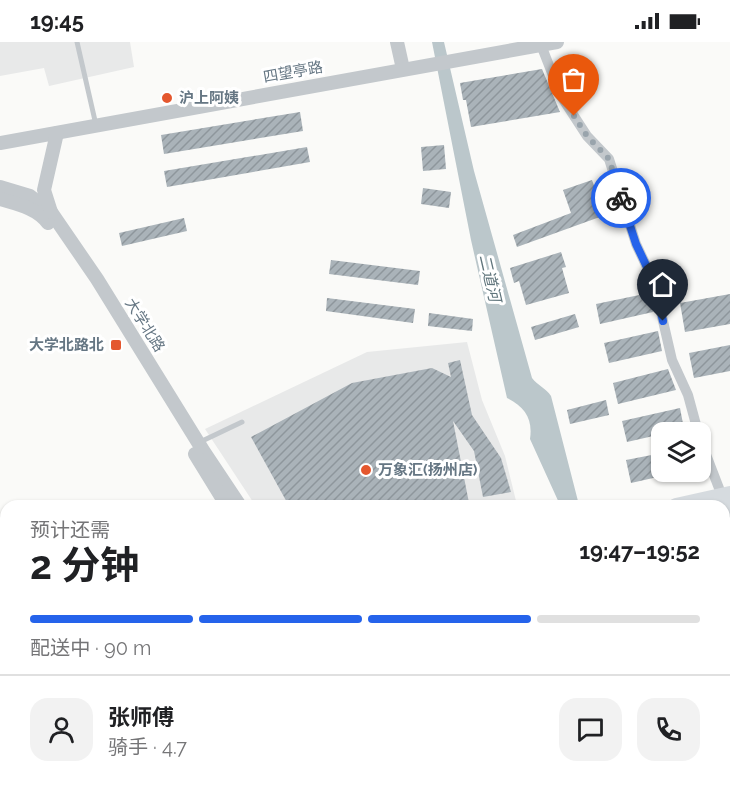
<!DOCTYPE html>
<html lang="zh">
<head>
<meta charset="utf-8">
<style>
	body { margin:0; font-family:Raleway,"Noto Sans SC",sans-serif; background:#f2f2f2; color:#202124; height:100vh; display:flex; flex-direction:column; font-size:22px; white-space:nowrap }
	* { box-sizing:border-box; margin:0 }
	p { font-size:20px; color:#757577 }
	.icon { flex:none; width:33px; height:33px; fill:none; stroke:currentColor; stroke-width:2; stroke-linecap:round; stroke-linejoin:round }
	.map { position:relative; flex:1; overflow:hidden }
	.sheet { position:absolute; left:0px; top:458px; width:730px; height:296px; display:flex; flex-direction:column; background:#fff; border-radius:18px 18px 0 0; box-shadow:0 2px 4px #0004 }
	.sheet>* { flex:none }
	.controls { position:absolute; left:651px; top:380px; display:grid; gap:12px }
	.controls a { display:grid; place-items:center; width:60px; height:60px; border-radius:12px; background:#fff; box-shadow:0 2px 4px #0004; font-size:30px }
	.pin { position:absolute; display:grid; place-items:center; width:51px; height:51px; color:#fff; margin:-62px -26px; border-radius:50% 50% 50% 0; rotate:-45deg; box-shadow:0 0 6px #0007 }
	.pin .icon { rotate:45deg }
	.courier { position:absolute; display:grid; place-items:center; width:60px; height:60px; margin:-30px; border:4px solid #2563eb; border-radius:50%; background:#fff; color:#222; box-shadow:0 2px 8px #0007 }
	.summary em { font-style:normal; font-weight:700 }
	.summary div { display:flex; flex-direction:column-reverse }
	.summary { display:flex; align-items:center; justify-content:space-between; height:102px; padding:0 30px }
	h1 { font-size:39px; font-weight:700; line-height:45px }
	.bar { display:grid; grid-template-columns:repeat(4,1fr); gap:9px 6px; align-content:center; height:72px; padding:0 30px }
	.bar i { height:8px; border-radius:4px; background:#e0e0e0 }
	.bar .on { background:#2563eb }
	.bar p { grid-column:span 4 }
	.line { display:flex; align-items:center; gap:15px; padding:0 30px; border-top:2px solid #e0e0e0 }
	.line div { flex:1 }
	.round { display:grid; place-items:center; flex:none; width:63px; height:63px; border-radius:18px; background:#f2f2f2 }
	.status { display:flex; justify-content:space-between; align-items:center; height:42px; padding:0 30px; background:#fff; direction:ltr }
	.status svg { height:16px; fill:currentColor }
	.map>svg:first-child { display:block }
	.built { fill:#e8e9e9 }
	.water { fill:#bbc7cb }
	.building { fill:url(#building-hatch) }
	.lines { fill:none; stroke-linecap:round; stroke-linejoin:round }
	.service { stroke:#c3c8cc; stroke-width:5 }
	.minor { stroke:#c3c8cc; stroke-width:10 }
	.tertiary { stroke:#c3c8cc; stroke-width:14 }
	.primary { stroke:#d6dbdf; stroke-width:16 }
	.done { stroke:#99a4ac; stroke-width:6; stroke-dasharray:0 10.8 }
	.route { stroke:#2563eb; stroke-width:8 }
	.poi-dot { fill:#e4572e; stroke:#fff; stroke-width:2 }
	.labels { text-anchor:middle; dominant-baseline:central; stroke-width:6; stroke-linejoin:round; paint-order:stroke }
	.street-label { font-size:15px; fill:#657683; stroke:#fff }
	.poi-label { font-size:15px; font-weight:bold; fill:#657683; stroke:#fff; text-anchor:start }
	.water-label { font-size:16px; font-style:italic; fill:#60757c; stroke:#fff }
</style>
</head>
<body>
<div class="status"><b>19:45</b><svg viewBox="0 0 49 12"><path d="M0 12V9h3v3zM5 12V6h3v6zM10 12V3h3v9zM15 12V0h3v12zM26 1h20v11H26zM47 4h2v5h-2z"/></svg></div>
<div class="map">
<svg width="730" height="752" viewBox="0 0 730 752">
	<defs>
		<pattern id="building-hatch" width="6" height="6" patternUnits="userSpaceOnUse" patternTransform="scale(1.5)"><rect width="6" height="6" fill="#aab3b9"/><path d="M-1 1l2-2M0 6l6-6M5 7l2-2" fill="none" stroke="#8e969c"/></pattern>
	</defs>
	<rect width="100%" height="100%" fill="#fafaf8"/>
	<g class="built">
		<path d="M0,0h130l4,25 -85,19 -5,-18 -44,8z"/>
		<path d="M467,300l15,58 23,56 12,49h-262l-50,-76 162,-77z"/>
		<path d="M6,731v16h83l1,5h-90v-20z"/>
		<path d="M141,747h244l3,5h-267z"/>
	</g>
	<path class="water" d="M432,0h12l30,129 58,207c6,8 14,10 19,18l28,109h-19l-30,-66c3,-20 -5,-32 -23,-41l-36,-158z"/>
	<g class="building">
		<path d="M542,27l18,43 -89,15 -5,-27h-3l-3,-17z"/>
		<path d="M300,70l3,19 -139,23 -3,-19z"/>
		<path d="M444,103l2,24 -23,2 -2,-24z"/>
		<path d="M307,105l3,15 -143,25 -3,-16z"/>
		<path d="M592,138l8,22 3,-1 5,13 -91,33 -4,-12 58,-22 -8,-23z"/>
		<path d="M423,146l28,4 -2,16 -28,-4z"/>
		<path d="M184,176l3,13 -65,15 -3,-13z"/>
		<path d="M561,210l5,15 -4,1 7,25 -43,12 -7,-24 -5,2 -4,-15z"/>
		<path d="M331,218l89,11 -2,14 -89,-11z"/>
		<path d="M649,251l4,19 -53,12 -4,-20z"/>
		<path d="M730,252v30l-45,8 -5,-29z"/>
		<path d="M327,256l88,11 -2,14 -87,-12z"/>
		<path d="M429,271l44,6 -1,12 -44,-5z"/>
		<path d="M575,272l4,13 -44,13 -4,-13z"/>
		<path d="M658,289l4,20 -53,12 -5,-20z"/>
		<path d="M730,303v26l-36,7 -5,-25z"/>
		<path d="M460,318l12,55 29,43 10,34 -28,5 -9,-46 -21,-30 16,82 -12,3h-168l-38,-69 101,-54 80,-15 19,9 -3,-14z"/>
		<path d="M668,327l8,21 -58,14 -5,-21z"/>
		<path d="M606,358l3,15 -39,9 -3,-14z"/>
		<path d="M680,366l4,21 -22,3v2l-35,8 -5,-21z"/>
		<path d="M662,411v23l-31,7 -5,-23z"/>
	</g>
	<g class="lines">
		<g class="service">
			<path d="M77,0l19,83"/>
			<path d="M200,400l42,-20"/>
			<path d="M0,737l6,-2"/>
			<path d="M80,747l2,5"/>
		</g>
		<g class="minor">
			<path d="M541,3l20,51 26,40 22,23 27,85 18,38 18,78 16,35 10,37"/>
			<path d="M700,397l22,57"/>
			<path d="M724,493l4,-5 -2,-21"/>
			<path d="M724,666l6,27"/>
		</g>
		<g class="tertiary">
			<path d="M397,0l6,27"/>
			<path d="M0,101l557,-101"/>
			<path d="M0,145l30,9 21,16 46,67 107,173 36,54"/>
			<path d="M0,157c17,5 37,9 48,24"/>
			<path d="M51,170l-7,-22 13,-57"/>
			<path d="M195,412l32,52"/>
			<path d="M398,747l2,5"/>
			<path d="M408,747l2,5"/>
		</g>
		<g class="primary">
			<path d="M676,464l54,-12"/>
			<path d="M724,467l6,-1"/>
			<path d="M0,614l6,-1"/>
			<path d="M0,629l6,-2"/>
		</g>
	</g>
	<g class="lines">
		<path class="done" d="M574,74l13,20 22,23 12,39"/>
		<path class="route" d="M621,156l15,46 18,38 9,39"/>
	</g>
	<g class="poi-dot">
		<circle cx="167" cy="56" r="6"/>
		<rect x="110" y="297" width="12" height="12" rx="3"/>
		<circle cx="366" cy="428" r="6"/>
	</g>
	<g class="labels">
		<g class="street-label">
			<text transform="translate(293 30) rotate(-10)">四望亭路</text>
			<text transform="translate(145 283) rotate(58)">大学北路</text>
		</g>
		<g class="poi-label">
			<text x="179" y="56">沪上阿姨</text>
			<text x="104" y="303" text-anchor="end">大学北路北</text>
			<text x="378" y="428">万象汇(扬州店)</text>
		</g>
		<g class="water-label">
			<text transform="translate(490 236) rotate(77)">二道河</text>
		</g>
	</g>
</svg>
<div class="controls">
<a><svg class="icon" aria-label="layers" viewBox="0 0 24 24"><path d="M12 4l9 5-9 5-9-5zM3 14l9 5 9-5"/></svg></a>
</div>
<div class="pin" style="left:574px;top:74px;background:#ea580c"><svg class="icon" aria-label="bag" viewBox="0 0 24 24"><path d="M5 8h14l-1 12H6zM9 8a3 3 0 0 1 6 0"/></svg></div>
<div class="pin" style="left:663px;top:279px;background:#1f2937"><svg class="icon" aria-label="home" viewBox="0 0 24 24"><path d="M3 11l9-7 9 7M6 9v11h12V9"/></svg></div>
<div class="courier" style="left:621px;top:156px"><svg class="icon" aria-label="bike" viewBox="0 0 24 24"><circle cx="6" cy="16" r="4"/><circle cx="18" cy="16" r="4"/><path d="M6 16l4-8h5l3 8M10 8l3 8H6M13 5h3"/></svg></div>
<section class="sheet">
<div class="summary"><div><h1>2 分钟</h1><p>预计还需</p></div><em>19:47–19:52</em></div>
<div class="bar"><i class="on"></i><i class="on"></i><i class="on"></i><i></i><p>配送中 · 90 m</p></div>
<div class="line" style="height:108px"><a class="round"><svg class="icon" aria-label="person" viewBox="0 0 24 24"><circle cx="12" cy="8" r="4"/><path d="M4 21q1-7 8-7t8 7"/></svg></a><div><b>张师傅</b><p>骑手 · 4.7</p></div><a class="round"><svg class="icon" aria-label="chat" viewBox="0 0 24 24"><path d="M4 5h16v11H9l-5 4z"/></svg></a><a class="round"><svg class="icon" aria-label="phone" viewBox="0 0 24 24"><path d="M5 4h4l2 5-3 2q2 4 5 5l2-3 5 2v4C11 20 4 13 5 4z"/></svg></a></div>
</section>
</div>
</body>
</html>
